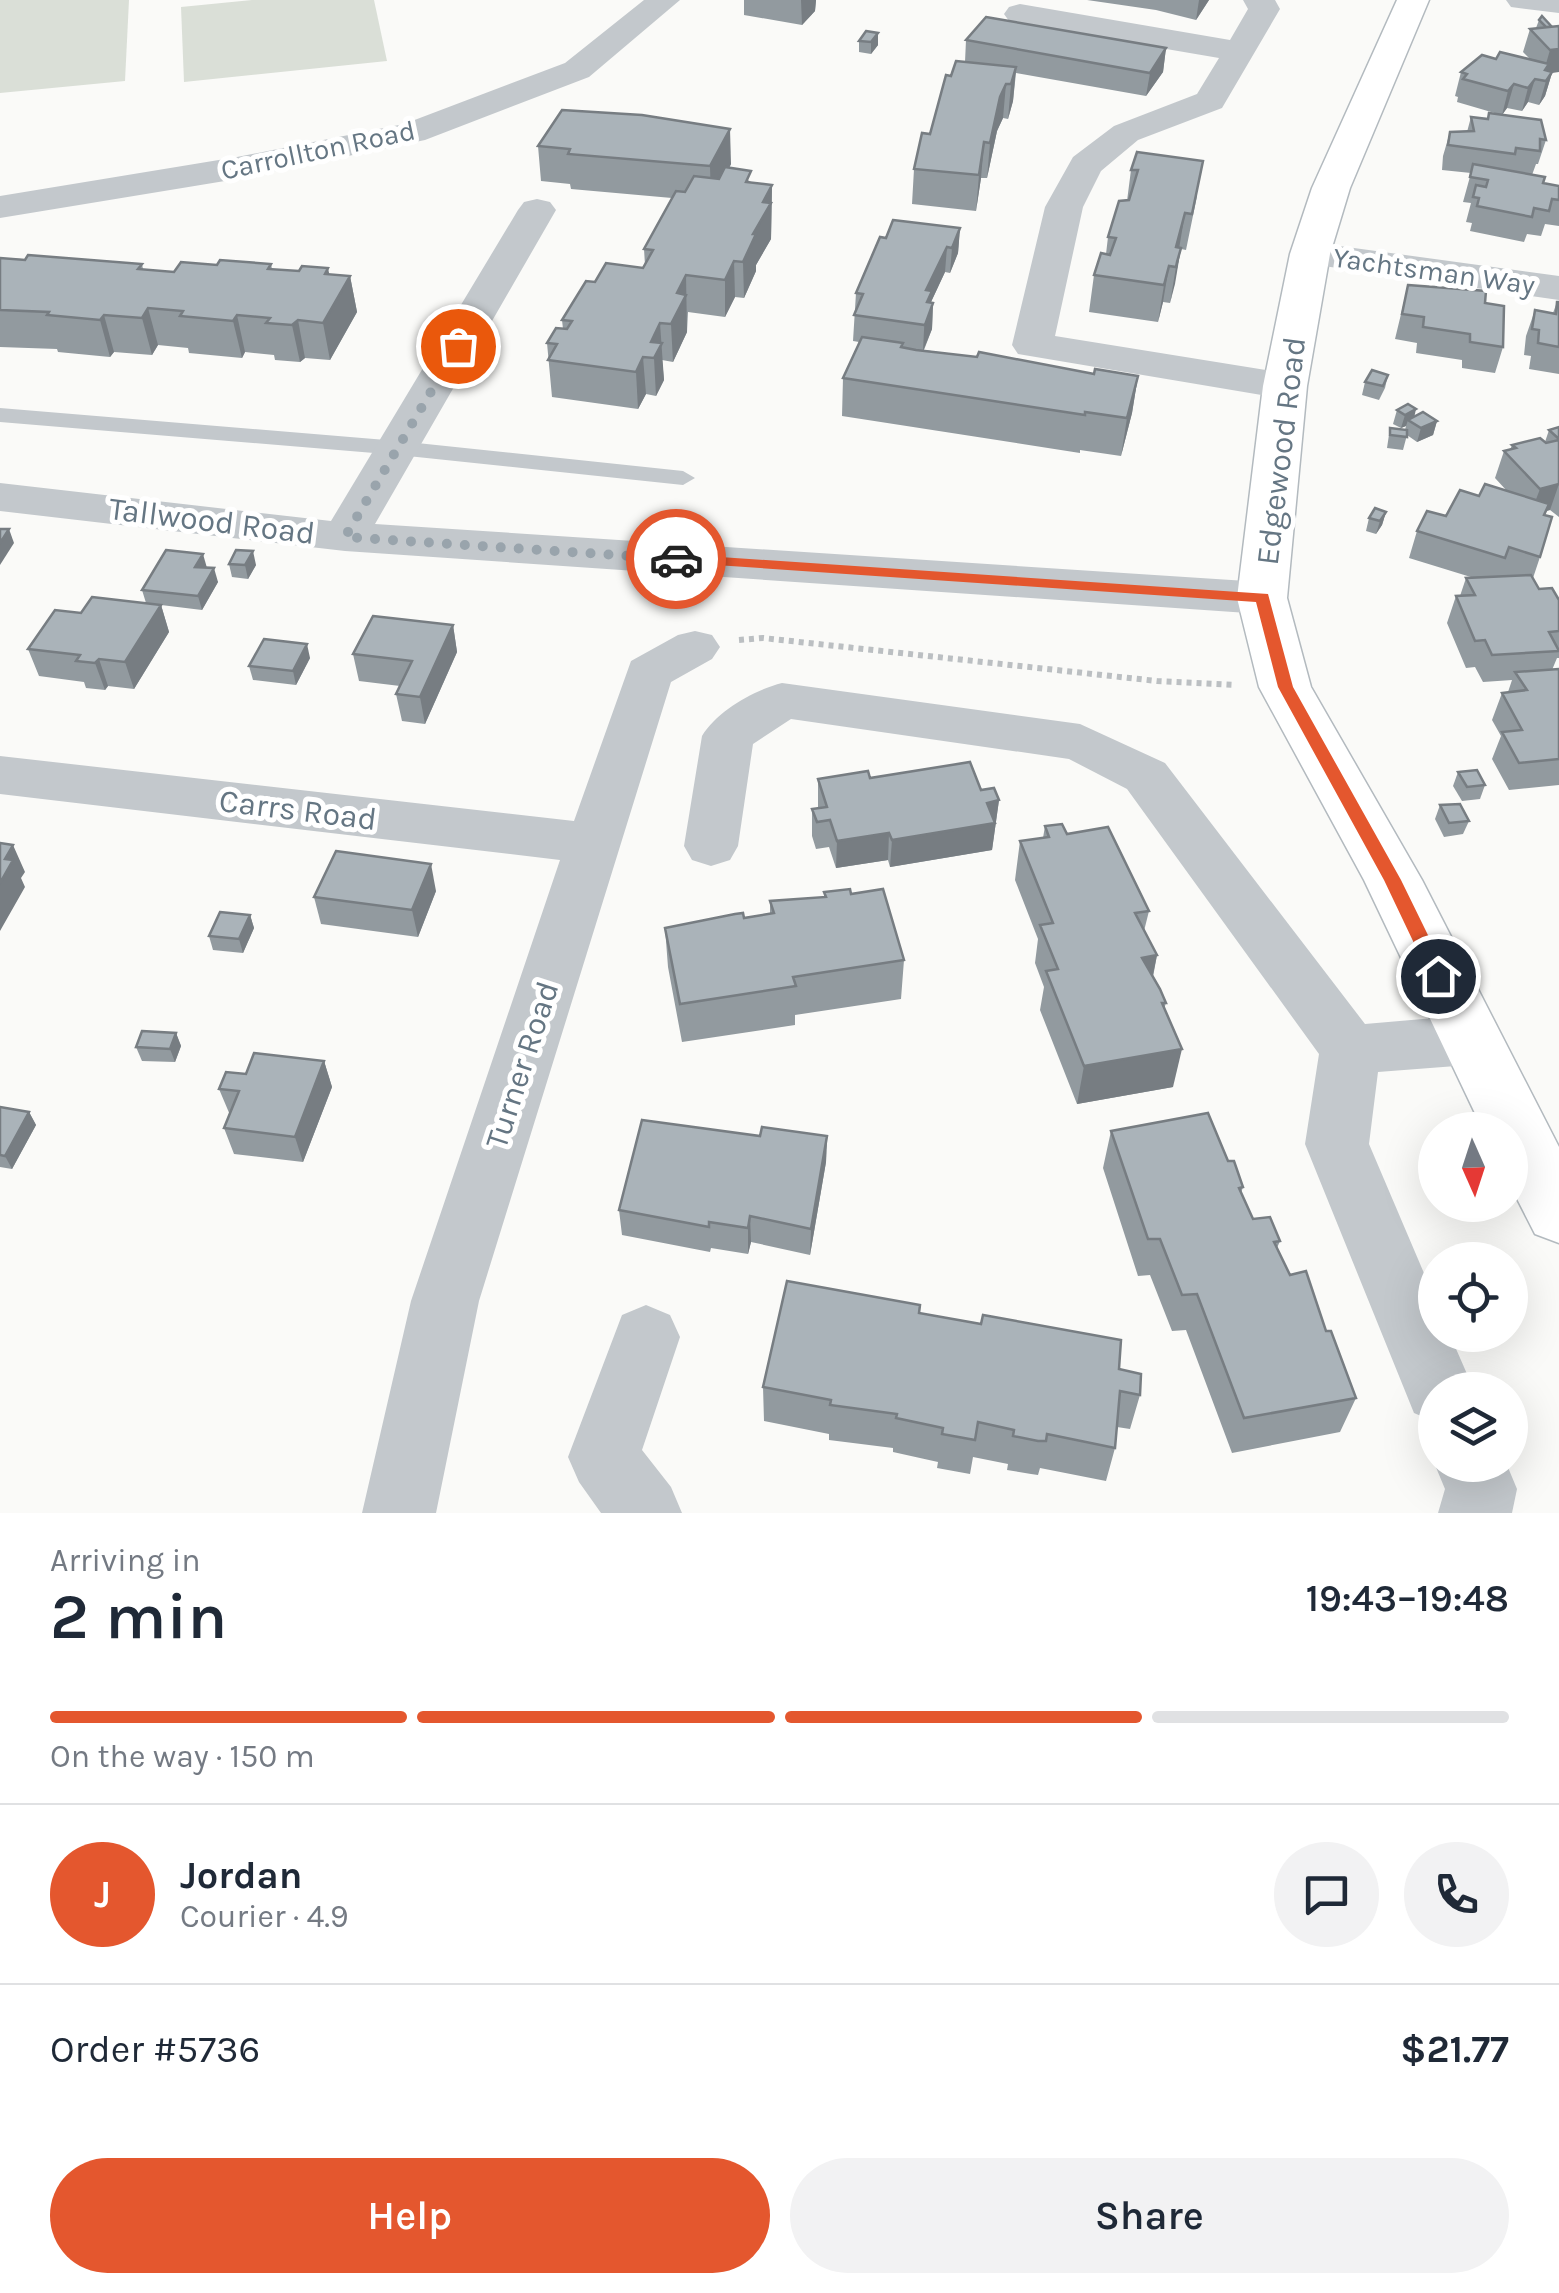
<!DOCTYPE html>
<html lang="en">
<head>
<meta charset="utf-8">
<style>
	body { margin:0; font-family:Karla,sans-serif; background:#f2f2f3; color:#1f2937; height:100vh; display:flex; flex-direction:column; font-size:38px; white-space:nowrap }
	* { box-sizing:border-box; margin:0 }
	p { font-size:32px; color:#747a83 }
	.icon { flex:none; width:55px; height:55px; fill:none; stroke:currentColor; stroke-width:2; stroke-linecap:round; stroke-linejoin:round }
	.map { position:relative; height:1513px; overflow:hidden }
	.drawer { display:flex; flex-direction:column; background:#fff; flex:1 }
	.drawer>* { flex:none }
	.needle { width:65px; rotate:177deg }
	.fabs { position:absolute; left:1418px; top:1112px; display:grid; gap:20px }
	.fabs a { display:grid; place-items:center; width:110px; height:110px; border-radius:50%; background:#fff; box-shadow:0 10px 40px #0002; font-size:50px }
	.pin { position:absolute; display:grid; place-items:center; width:85px; height:85px; color:#fff; margin:-42px; border:5px solid #fff; border-radius:50%; box-shadow:0 2px 10px #0007 }
	.courier { position:absolute; display:grid; place-items:center; width:100px; height:100px; margin:-50px; border:8px solid #e4572e; border-radius:50%; background:#fff; color:#222; box-shadow:0 2px 12px #0007 }
	.overview em { font-style:normal; font-weight:600 }
	.overview div { display:flex; flex-direction:column-reverse }
	.overview { display:flex; align-items:center; justify-content:space-between; height:170px; padding:0 50px }
	h1 { font-size:65px; font-weight:600; line-height:75px }
	.bar { display:grid; grid-template-columns:repeat(4,1fr); gap:15px 10px; align-content:center; height:120px; padding:0 50px }
	.bar i { height:12px; border-radius:8px; background:#e0e1e3 }
	.bar .on { background:#e4572e }
	.bar p { grid-column:span 4 }
	.line { display:flex; align-items:center; gap:25px; padding:0 50px; border-top:2px solid #e0e1e3 }
	.line div { flex:1 }
	.round { display:grid; place-items:center; flex:none; width:105px; height:105px; border-radius:52px; background:#f2f2f3 }
	.primary-button { display:flex; gap:20px; margin-top:auto; padding:20px 50px }
	.primary-button a { flex:1; height:115px; border-radius:60px; background:#e4572e; color:#fff; font-size:40px; font-weight:600; line-height:115px; text-align:center }
	.primary-button a+a { background:#f2f2f3; color:#1f2937 }
	.map>svg:first-child { display:block }
	.green { fill:#dadfd7 }
	.lines { fill:none; stroke-linecap:round; stroke-linejoin:round }
	.secondary-casing { stroke:#b3babf; stroke-width:3 }
	.path { stroke:#bbbfc2; stroke-width:6; stroke-dasharray:5 5; stroke-linecap:butt }
	.lane { fill:#c3c8cc; fill-rule:evenodd }
	.street { fill:#c3c8cc; fill-rule:evenodd }
	.secondary { fill:#fff; fill-rule:evenodd }
	.wall { fill:#929a9f }
	.shaded-wall { fill:#777d82 }
	.building { fill:#aab3b9; stroke:#777d82; stroke-width:2.5 }
	.route { fill:#e4572e }
	.done { stroke:#99a4ac; stroke-width:10; stroke-dasharray:0 18 }
	.labels { text-anchor:middle; dominant-baseline:central; stroke-width:10; stroke-linejoin:round; paint-order:stroke }
	.far-street-label { font-size:28px; fill:#657683; stroke:#fff }
	.street-label { font-size:32px; fill:#657683; stroke:#fff }
</style>
</head>
<body>
<div class="map">
<svg width="1559" height="1513" viewBox="0 0 1559 1513">
	<rect width="100%" height="100%" fill="#fafaf8"/>
	<g class="green">
		<path d="M0,0h129l-4,81 -125,12z"/>
		<path d="M252,0h122l13,61 -203,21 -3,-75z"/>
	</g>
	<g class="lines">
		<defs>
			<path id="secondary" d="M1397,0h32l-79,188 -20,66 -23,132 -20,212 24,89 111,193 137,267v96l-24,-9 -25,-49v-55h-27l-119,-250 -105,-193 -22,-89 26,-212 27,-132 22,-66z"/>
		</defs>
		<use href="#secondary" class="secondary-casing"/>
		<path class="path" d="M739,640l24,-2 394,43 77,4"/>
		<path class="lane" d="M0,408l398,33 285,30 12,7 -12,7 -285,-30 -398,-33z"/>
		<g class="street">
			<path d="M644,0h36l-91,77 -164,63 -188,39 -237,39v-22l237,-39 167,-33 161,-61z"/>
			<path d="M1243,0h32l5,9 -58,99 -84,32 -37,31 -18,36 -28,129 230,37 15,4 6,9 -6,9 -15,4 -267,-45 -6,-9 33,-138 28,-50 41,-31 83,-32 22,-36 -199,-34 -11,-3 -5,-7 5,-7 11,-3 210,36 18,-31z"/>
			<path d="M1506,0h53v13l-48,-6z"/>
			<path d="M537,199l13,3 6,8 -181,314 887,58 17,5 7,11 -7,11 -17,5 -917,-63 -345,-40v-28l331,38 187,-311 6,-8z"/>
			<path d="M1310,242l249,34v24l-263,-38 -5,-8 5,-8z"/>
			<path d="M695,631l17,4 8,12 -8,12 -41,23 -192,619 -43,212h-74l49,-212 149,-441 -560,-66v-38l574,65 57,-160 47,-26z"/>
			<path d="M782,683l298,41 85,39 200,261 104,-9 21,8 9,17 -9,17 -21,8 -91,7 -9,72 66,155v36h15l24,55h-39v32l-21,-9 -109,-269 14,-90 -192,-265 -58,-30 -278,-40 -38,25 -15,102 -8,14 -19,6 -19,-6 -8,-14 18,-110c15,-25 52,-46 80,-53z"/>
			<path d="M646,1305l24,10 10,22 -38,113 29,37 11,26h-81l-22,-31 -11,-25 54,-142z"/>
			<path d="M1435,1465h72l10,24 -5,24h-74l7,-24z"/>
		</g>
		<use href="#secondary" class="secondary"/>
	</g>
	<g class="wall">
		<path d="M744,0h72l-1,11 -13,14 -58,-10z"/>
		<path d="M1087,0h122l-13,20 -40,-10z"/>
		<path d="M1539,20l13,7v46l-7,23 -6,9 -11,-3 -6,9 -15,-3 -5,7 44,25 -8,24h-2l-4,11 11,8 16,3v40l-14,-2 -4,12 -14,-2 -3,8 -54,-11 2,-8 -6,-1 5,-19 -8,-1 8,-29 -29,-3 1,-14 7,-24h17l4,-15 16,2 2,-6 9,1 -41,-12 1,-5 -3,-1 6,-24 35,-13h34l-7,-7 7,-23 6,-1z"/>
		<path d="M878,33v12l-7,9 -12,-2v-11z"/>
		<path d="M966,40l200,8 -3,24 -17,24 -130,-23 -3,28 -5,18 -5,-1 -6,13 -10,47h-6l-5,33 -64,-7 2,-35 16,-35 21,-58 14,-14z"/>
		<path d="M538,146l193,18 -2,4 22,14 21,3 -1,54 -15,26v6l-12,27 -9,-1 -10,20 -37,-5 -1,20 -14,30 -11,-2 2,20 -8,16 -10,-2 -8,15 -86,-12 -5,-54 16,-14 -1,-9 33,-38 48,-14 2,-3 -1,-16 28,-51 -101,-9 -1,-5 -29,-3z"/>
		<path d="M1137,152l60,44 -11,54 -5,-1 -10,50 -1,4 -7,-1 -5,20 -69,-10 5,-37 12,-21 2,-17 19,-36 4,-31z"/>
		<path d="M960,228l-2,25 -8,20 -5,-1 -14,30 2,1 -1,26 -8,21 165,23 49,3 -6,37 -11,43 -41,-6v3l-238,-37 1,-38 16,-36 -6,-1 3,-48 30,-55z"/>
		<path d="M0,258l142,6 1,5 31,3 43,-7 54,-1 1,5 78,7 7,36 -27,48 -25,-2 -5,4 -25,-2 -1,-5 -29,-3 -3,6 -53,-5 -1,-5 -30,-3 -6,10 -38,-3 -4,5 -52,-5 -1,-3 -57,-2z"/>
		<path d="M1408,285l77,18 18,44 -8,26 -33,-5v-8l-46,-7 1,-10 -22,-4z"/>
		<path d="M1557,302h2v72l-30,-5 2,-13 -7,-1 2,-19 9,-26 18,3z"/>
		<path d="M1388,375l-3,13 -6,12 -17,-5 3,-13z"/>
		<path d="M1397,410l17,7 23,4 -4,14 -16,7 -10,-7 -4,15 -16,-2 3,-20 15,2 1,-4 -5,2 -8,-4z"/>
		<path d="M1559,427v90l-9,-7 -4,1 -6,46 -7,21 6,11 20,11v58h-2l-5,12h7v115l-50,5 -17,-31 9,-23 -9,-16 10,-27 6,-1 4,-12 -29,2 -8,-15 -9,1 -19,-45 9,-27h4l6,-18h8l-65,-20 8,-27 29,-15 33,-20 28,-5 -12,-13 9,-27 6,-1 2,-5 33,-3 4,-12z"/>
		<path d="M1386,512l-4,13 -6,9 -10,-3 3,-13z"/>
		<path d="M229,564l27,1 -8,14 -16,-2z"/>
		<path d="M207,568l11,14 -16,28 -41,-5 8,27 -35,57 -26,-3 -3,4 -19,-2 -2,-6 -45,-6 -11,-27 53,-36 65,-10 -4,-13z"/>
		<path d="M453,625l4,27 -32,72 -23,-3 -6,-27 4,-8 -41,-5 -6,-27z"/>
		<path d="M310,658l-14,27 -43,-5 -4,-14z"/>
		<path d="M1458,772l27,13 -5,14 -18,2 -9,-15z"/>
		<path d="M818,779l163,11 18,10 -7,50 -102,17 -2,-7 -52,8 -7,-21 -13,2 -4,-13v-27l6,-1z"/>
		<path d="M1440,805l29,16 -6,13 -19,3 -9,-18z"/>
		<path d="M1045,826l22,8 82,77 -5,20 13,24 -4,22 13,26 -2,6 9,78 -96,17 -37,-94 4,-23 -9,-24 3,-24 -23,-59 5,-39 23,-3z"/>
		<path d="M436,891l-18,46 -97,-13 -7,-27z"/>
		<path d="M824,892l27,2 53,66 -3,39 -106,16v10l-113,17 -14,-75 -3,-39 105,-14v-13l54,-4z"/>
		<path d="M250,915l4,13 -11,25 -30,-3 -4,-14z"/>
		<path d="M176,1033l5,13 -6,16 -33,-1 -6,-14z"/>
		<path d="M324,1061l8,26 -29,75 -69,-8 -10,-26 6,-13 -11,-26 27,-15z"/>
		<path d="M0,1107l29,5 7,13 -24,44 -12,-2z"/>
		<path d="M1111,1131l117,30 15,26 -2,6 12,26 27,22 -3,7 13,27 36,56 30,67 -16,34 -108,21 -46,-123 -14,1 -22,-56 -12,1 -35,-108z"/>
		<path d="M760,1136h67l-1,26 -16,93 -59,-13 -3,12 -37,-6 -1,4 -88,-17 -3,-25z"/>
		<path d="M919,1313l200,56 21,26 -10,34 -13,-2 -2,21 -9,33 -66,-13 -2,7 -7,-1 -24,-4 1,-6 -35,-7 -3,17 -33,-6 1,-6 -45,-10v-4l-64,-8v-6l-65,-13 -1,-34z"/>
	</g>
	<g class="shaded-wall">
		<path d="M801,0h15l-1,11 -13,14z"/>
		<path d="M1199,0h10l-13,20z"/>
		<path d="M878,33v12l-7,9v-12z"/>
		<path d="M1166,48l-3,24 -17,24 4,-23z"/>
		<path d="M1559,49v23l-7,1 -7,23 -6,9 7,-24 -3,-7 7,-24z"/>
		<path d="M1016,67l-3,34 -5,18 3,-35z"/>
		<path d="M1535,79l-7,23 -6,9 6,-23z"/>
		<path d="M1006,84l-3,34 -6,13 -10,47 3,-35 10,-46z"/>
		<path d="M1514,84l-7,24 -5,7 6,-24z"/>
		<path d="M730,129l1,35 -20,38 -1,-36z"/>
		<path d="M984,142l-3,36 -5,33 3,-36z"/>
		<path d="M772,185l-1,54 -15,26v6l-12,27 -1,-36 20,-60z"/>
		<path d="M1185,213l-6,36 -3,-2z"/>
		<path d="M960,228l-2,25 -8,20 2,-25z"/>
		<path d="M947,247l-2,25 -14,30v8l2,-7 -1,26 -9,22 3,-61z"/>
		<path d="M1181,248l-6,36 -5,19 6,-36z"/>
		<path d="M734,261l1,36 -10,20v-37z"/>
		<path d="M1169,266l-6,36 -5,20 6,-37z"/>
		<path d="M328,268l7,34 15,-26 7,36 -27,48 -7,-37 2,-49z"/>
		<path d="M686,275l1,57 -14,30 -2,-38 6,-31z"/>
		<path d="M148,308l10,37 -6,10 -10,-37z"/>
		<path d="M104,315l10,37 -4,5 -10,-37z"/>
		<path d="M237,315l8,37 -3,6 -9,-37z"/>
		<path d="M298,320l7,38 -5,4 -8,-37z"/>
		<path d="M660,323l4,57 -8,16 -2,-38 -3,-16z"/>
		<path d="M643,357l3,37 -8,15 -2,-37z"/>
		<path d="M1138,376l-6,37 -11,43 6,-38z"/>
		<path d="M1416,409l-3,14 -5,-3 -2,6 -5,2 4,-13z"/>
		<path d="M1437,421l-4,14 -16,7 4,-14z"/>
		<path d="M1559,484l-9,26 -20,5 10,-26z"/>
		<path d="M1386,512l-4,13 -6,9 4,-13z"/>
		<path d="M9,529l5,14 -14,22v-22z"/>
		<path d="M253,551l3,14 -8,14 -3,-14z"/>
		<path d="M203,554l4,14 -12,-1z"/>
		<path d="M214,568l4,14 -16,28 -4,-14z"/>
		<path d="M161,605l8,27 -35,57 -9,-27z"/>
		<path d="M453,625l4,27 -32,72 -5,-27z"/>
		<path d="M307,644l3,14 -14,27 -3,-14z"/>
		<path d="M99,659l9,27 -3,4 -10,-27z"/>
		<path d="M999,800l-7,50 -102,17 2,-27 95,-37z"/>
		<path d="M889,833l-1,27 -52,8 1,-27z"/>
		<path d="M13,845l12,27 -4,6 4,9 -25,44v-48l5,-24z"/>
		<path d="M431,864l5,27 -18,46 -6,-27z"/>
		<path d="M250,915l4,13 -11,25 -4,-14z"/>
		<path d="M1157,955l-8,39 -7,-36z"/>
		<path d="M176,1033l5,13 -6,16 -5,-13z"/>
		<path d="M1182,1049l-9,38 -96,17 7,-38z"/>
		<path d="M324,1061l8,26 -29,75 -8,-25z"/>
		<path d="M29,1112l7,13 -24,44 -7,-13z"/>
		<path d="M827,1136l-1,26 -16,93 1,-26z"/>
		<path d="M750,1216l1,26 -3,12v-26z"/>
	</g>
	<g class="building">
		<path d="M1542,16l10,11h-6l-7,-7z"/>
		<path d="M986,17l180,31 -16,25 -184,-33z"/>
		<path d="M1559,26v23l-9,1 -20,-21z"/>
		<path d="M866,31l12,2 -7,9 -12,-1z"/>
		<path d="M1500,52l49,12 -4,6 7,2 -6,9 -11,-2 -7,9 -14,-4 -6,7 -45,-12 4,-5 -6,-2 21,-17 14,4z"/>
		<path d="M956,61l60,6 -5,17h-5l-6,13 -10,46 -6,-1 -5,33 -65,-6 8,-36 8,1 16,-59 5,1z"/>
		<path d="M562,110l80,5 88,14 -20,37 -142,-12 2,-5 -32,-3z"/>
		<path d="M1489,113l52,7 5,20 -6,-1v12l-24,-3 -1,6 -67,-9 2,-13 24,-1 -3,-14 17,2z"/>
		<path d="M1137,152l66,9 -11,53 -7,-1 -9,34 5,1 -4,14 -1,5 -7,-1 -5,19 -70,-10 7,-22 9,2 6,-17 -8,-1 11,-36 10,-1 9,-30h-7z"/>
		<path d="M1473,164l72,13 -2,6 16,3v14l-7,-1 -3,12 -15,-3 -2,9 -55,-11 2,-8 -6,-1 3,-12 10,2 2,-7 -18,-3z"/>
		<path d="M725,167l26,4 -5,11 26,3 -9,17 8,1 -18,31h3l-13,28 -9,-1 -9,19 -39,-5 -9,18 9,2 -15,29 -11,-1 -9,19 11,1 -8,15 -11,-1 -7,15 -88,-12 9,-16 -10,-1 9,-15 11,1 5,-8 -10,-1 24,-39 9,1 11,-19 37,5 10,-18 -9,-1 32,-58 9,1 9,-16 25,3z"/>
		<path d="M893,220l67,8 -8,20 -5,-1 -21,43 6,1 -5,11 6,1 -8,22 -71,-10 9,-21 -7,-1 24,-56 6,1z"/>
		<path d="M28,255l114,9 -4,5 36,3 7,-10 36,3 3,-5 51,4 -3,5 31,2 3,-5 26,2 -3,6 25,2 -27,47 -25,-3 -6,5 -26,-2 4,-5 -33,-3 -4,6 -53,-5 3,-5 -35,-3 -6,10 -38,-3 -4,5 -53,-5 2,-3 -49,-2v-52l25,2z"/>
		<path d="M1408,285l78,6 -1,12 19,3 -1,41 -33,-5v-8l-47,-7 1,-10 -22,-3z"/>
		<path d="M1557,302h2v45l-21,-4 1,-13 -7,-1 3,-19 21,4z"/>
		<path d="M862,337l41,6 -2,4 15,3 61,7 2,-5 110,21 5,1 1,-5 43,7 -11,42 -42,-6v3l-242,-37z"/>
		<path d="M1372,370l16,5 -5,11 -18,-4z"/>
		<path d="M1408,404l8,5 -11,6 -8,-5z"/>
		<path d="M1423,412l14,9 -16,7 -13,-8z"/>
		<path d="M1559,427v12l-10,-9z"/>
		<path d="M1390,428l17,2v7l-17,-2z"/>
		<path d="M1540,438l6,5 13,-3v44l-19,5 -36,-38 12,-3 -4,-3z"/>
		<path d="M1485,484l64,20 -5,11 8,2 -12,40 -31,-10 -4,11 -88,-27 10,-20 19,5 14,-26 19,6z"/>
		<path d="M1375,508l11,4 -6,9 -11,-3z"/>
		<path d="M0,529h9l-9,14z"/>
		<path d="M166,550l37,4 -8,13 19,1 -16,28 -56,-6z"/>
		<path d="M236,550l17,1 -8,14 -16,-1z"/>
		<path d="M1531,575l8,14 13,-1 7,12v31l-10,1 10,19 -67,4 -7,-15 -10,1 -19,-45 19,-1 -9,-17z"/>
		<path d="M92,597l69,8 -36,57 -26,-3 -4,4 -19,-2 4,-6 -52,-6 27,-39 26,3z"/>
		<path d="M373,616l80,9 -33,72 -24,-3 16,-33 -59,-7z"/>
		<path d="M264,639l43,5 -14,27 -44,-5z"/>
		<path d="M1559,669v90l-40,4 -17,-31 20,-2 -20,-37 25,-3 -12,-18z"/>
		<path d="M970,762l11,28 13,-2 5,12 -12,3 8,20 -103,17 -3,-7 -52,8 -7,-21 -13,2 -5,-13 15,-2 -9,-28 50,-8 2,7z"/>
		<path d="M1477,770l8,15 -18,2 -9,-15z"/>
		<path d="M1460,804l9,17 -20,2 -9,-18z"/>
		<path d="M1062,824l5,10 41,-7 41,84 -14,2 22,42 -15,3 18,31 6,14h-4l20,46 -98,17 -38,-95 12,-2 -18,-44 13,-2 -33,-82 29,-4 -4,-11z"/>
		<path d="M0,843l13,2 -8,14 8,1 -13,23z"/>
		<path d="M336,851l95,13 -19,46 -98,-13z"/>
		<path d="M850,889l1,5 32,-5 21,71 -111,17 3,9 -116,18 -15,-76 70,-14 8,-1 1,5 30,-5 -4,-12 56,-4 -2,-5z"/>
		<path d="M220,912l30,3 -11,24 -30,-3z"/>
		<path d="M142,1031l34,2 -6,16 -34,-2z"/>
		<path d="M254,1053l70,8 -29,76 -71,-9 15,-37 -20,-2 7,-17 20,2z"/>
		<path d="M0,1107l29,5 -24,44 -5,-1z"/>
		<path d="M1208,1113l20,48h6l9,26 -4,1 14,31 17,-2 10,24 -6,1 16,33 16,-4 20,60h5l25,67 -112,20 -47,-124 -15,1 -22,-56h-12l-37,-108z"/>
		<path d="M642,1120l118,16 2,-9 65,9 -16,93 -61,-13 -2,12 -39,-6v5l-90,-17z"/>
		<path d="M787,1281l133,24 -1,8 62,11 2,-9 138,25 -2,29 22,5 -1,21 -20,-4 -5,57 -68,-14 -1,7h-8l-25,-5 1,-6 -36,-8 -3,18 -33,-6 1,-6 -47,-10 1,-4 -67,-9 1,-5 -68,-13z"/>
	</g>
	<path class="route" d="M676,554l592,40 25,93 108,193 47,96 -3,5h-13l-48,-101 -106,-193 -22,-85 -585,-40 -2,-3z"/>
	<g class="lines">
		<path class="done" d="M458,346l-113,191 331,22"/>
	</g>
	<g class="labels">
		<g class="far-street-label">
			<text transform="translate(318 150) rotate(-12)">Carrollton Road</text>
			<text transform="translate(1434 271) rotate(8)">Yachtsman Way</text>
		</g>
		<g class="street-label">
			<text transform="translate(1281 451) rotate(-83)">Edgewood Road</text>
			<text transform="translate(212 521) rotate(7)">Tallwood Road</text>
			<text transform="translate(298 810) rotate(7)">Carrs Road</text>
			<text transform="translate(522 1065) rotate(-72)">Turner Road</text>
		</g>
	</g>
</svg>
<div class="fabs">
<a><svg class="needle" viewBox="-14 -14 28 28"><path d="M0-13l5 13h-10z" fill="#e53935"/><path d="M0 13l5-13h-10z" fill="#747a83"/></svg></a>
<a><svg class="icon" aria-label="locate" viewBox="0 0 24 24"><circle cx="12" cy="12" r="6"/><path d="M12 2v4M12 18v4M2 12h4M18 12h4"/></svg></a>
<a><svg class="icon" aria-label="layers" viewBox="0 0 24 24"><path d="M12 4l9 5-9 5-9-5zM3 14l9 5 9-5"/></svg></a>
</div>
<div class="pin" style="left:458px;top:346px;background:#ea580c"><svg class="icon" aria-label="bag" viewBox="0 0 24 24"><path d="M5 8h14l-1 12H6zM9 8a3 3 0 0 1 6 0"/></svg></div>
<div class="pin" style="left:1438px;top:976px;background:#1f2937"><svg class="icon" aria-label="home" viewBox="0 0 24 24"><path d="M3 11l9-7 9 7M6 9v11h12V9"/></svg></div>
<div class="courier" style="left:676px;top:559px"><svg class="icon" aria-label="car" viewBox="0 0 24 24"><path d="M5 17H2v-5l4-1 3-4h7l3 4 3 1v5h-3M9 17h6M6 11h13"/><circle cx="7" cy="17" r="2"/><circle cx="17" cy="17" r="2"/></svg></div>
</div>
<section class="drawer">
<div class="overview"><div><h1>2 min</h1><p>Arriving in</p></div><em>19:43–19:48</em></div>
<div class="bar"><i class="on"></i><i class="on"></i><i class="on"></i><i></i><p>On the way · 150 m</p></div>
<div class="line" style="height:180px"><b class="round" style="background:#e4572e;color:#fff">J</b><div><b>Jordan</b><p>Courier · 4.9</p></div><a class="round"><svg class="icon" aria-label="chat" viewBox="0 0 24 24"><path d="M4 5h16v11H9l-5 4z"/></svg></a><a class="round"><svg class="icon" aria-label="phone" viewBox="0 0 24 24"><path d="M5 4h4l2 5-3 2q2 4 5 5l2-3 5 2v4C11 20 4 13 5 4z"/></svg></a></div>
<div class="line" style="height:130px"><div>Order #5736</div><b>$21.77</b></div>
<div class="primary-button"><a>Help</a><a>Share</a></div>
</section>
</body>
</html>
